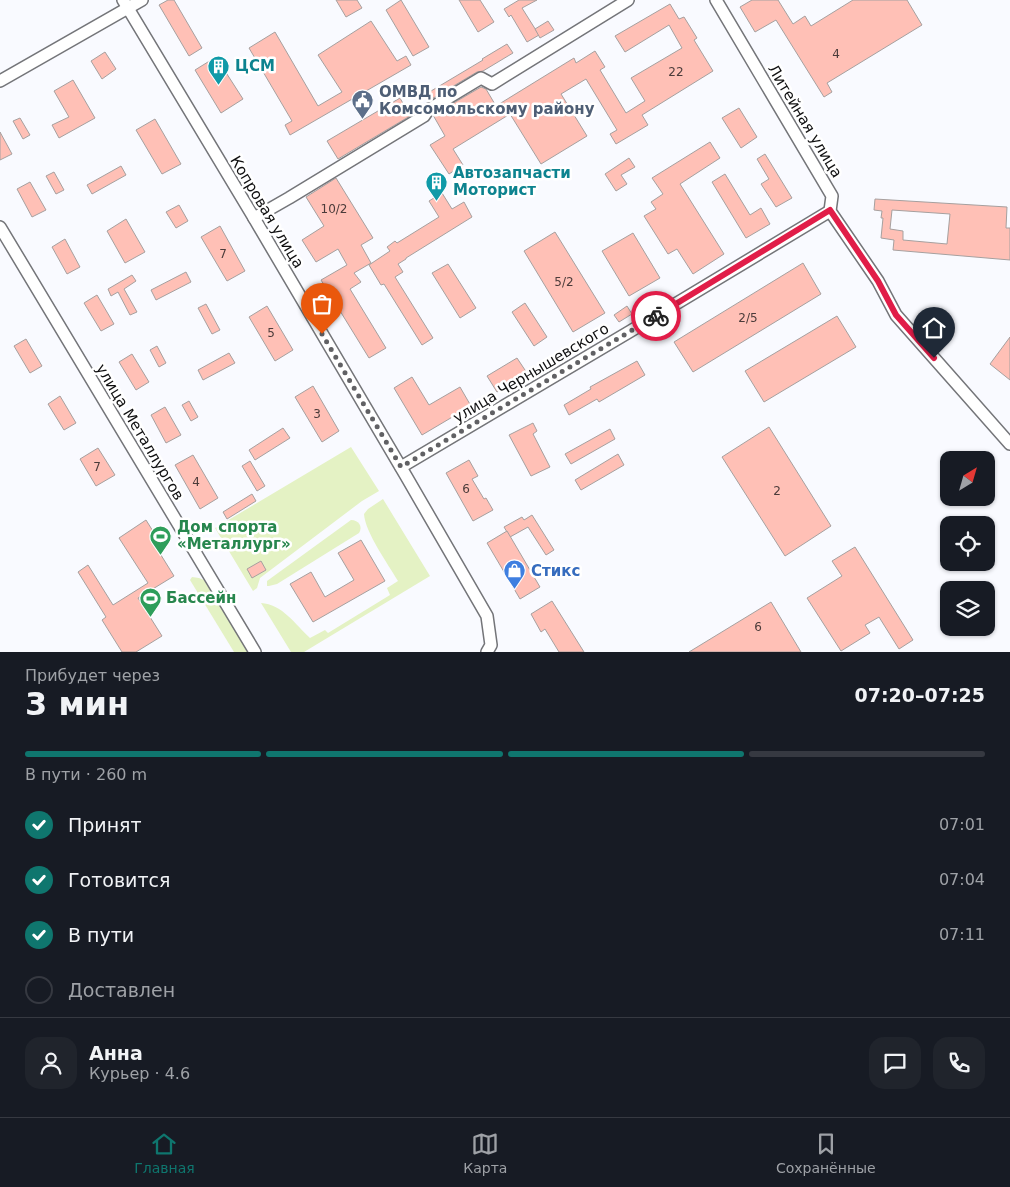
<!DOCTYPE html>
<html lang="ru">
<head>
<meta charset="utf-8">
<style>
	body { margin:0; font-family:"DejaVu Sans",sans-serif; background:#20242c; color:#f1f3f6; height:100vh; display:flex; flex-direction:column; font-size:19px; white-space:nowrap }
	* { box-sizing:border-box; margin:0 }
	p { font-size:16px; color:#9ea1a6 }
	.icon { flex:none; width:28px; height:28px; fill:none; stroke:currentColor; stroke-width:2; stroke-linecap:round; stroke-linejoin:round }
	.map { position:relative; height:652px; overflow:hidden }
	.details { display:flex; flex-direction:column; background:#171b24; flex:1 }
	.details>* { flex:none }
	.needle { width:32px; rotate:37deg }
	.buttons { position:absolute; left:940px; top:451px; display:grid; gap:10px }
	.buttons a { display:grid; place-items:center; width:55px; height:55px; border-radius:10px; background:#171b24; box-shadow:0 1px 4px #0004; font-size:25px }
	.pin { position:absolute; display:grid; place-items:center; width:42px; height:42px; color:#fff; margin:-51px -21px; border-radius:50% 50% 50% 0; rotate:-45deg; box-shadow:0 0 5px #0007 }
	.pin .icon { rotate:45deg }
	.courier { position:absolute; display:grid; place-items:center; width:50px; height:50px; margin:-25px; border:4px solid #e11d48; border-radius:50%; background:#fff; color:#222; box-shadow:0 1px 6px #0007 }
	.headline em { font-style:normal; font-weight:700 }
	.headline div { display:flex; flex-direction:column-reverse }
	.headline { display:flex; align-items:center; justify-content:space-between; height:85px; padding:0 25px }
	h1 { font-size:32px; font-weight:700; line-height:38px }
	.bar { display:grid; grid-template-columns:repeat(4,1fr); gap:8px 5px; align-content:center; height:60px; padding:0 25px }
	.bar i { height:6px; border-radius:4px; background:#363941 }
	.bar .active { background:#0f766e }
	.bar p { grid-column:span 4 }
	.line { display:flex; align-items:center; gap:12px; padding:0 25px; border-top:1px solid #363941 }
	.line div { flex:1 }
	.round { display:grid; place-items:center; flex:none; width:52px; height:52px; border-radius:15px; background:#20242c }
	ol { padding:0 25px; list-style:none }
	li { display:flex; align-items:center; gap:15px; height:55px }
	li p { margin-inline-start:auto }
	li .icon { padding:5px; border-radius:50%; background:#0f766e; color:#fff; stroke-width:4 }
	li:last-child { color:#9ea1a6 }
	li i { width:28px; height:28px; border:2px solid #363941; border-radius:50% }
	.menu { display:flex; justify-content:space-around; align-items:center; height:70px; border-top:1px solid #363941; background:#171b24; font-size:14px; color:#9ea1a6 }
	.menu a { display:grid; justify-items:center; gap:2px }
	.menu .active { color:#0f766e }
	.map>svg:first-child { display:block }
	.green { fill:#e4f2c4 }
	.building { fill:#ffc0b6; stroke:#a6a09f; fill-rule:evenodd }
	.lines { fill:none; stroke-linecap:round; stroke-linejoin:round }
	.minor-casing { stroke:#747579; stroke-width:14 }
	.minor { stroke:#fff; stroke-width:11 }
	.done { stroke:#616164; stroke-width:5; stroke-dasharray:0 9 }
	.route { stroke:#e11d48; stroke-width:6 }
	.labels { text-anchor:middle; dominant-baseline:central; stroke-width:5; stroke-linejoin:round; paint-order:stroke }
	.number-label { font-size:12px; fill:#4b3b3a }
	.culture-label { font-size:15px; font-weight:bold; fill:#0d838f; stroke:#fff; text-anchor:start }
	.service-label { font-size:15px; font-weight:bold; fill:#4e5e75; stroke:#fff; text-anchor:start }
	.street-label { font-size:15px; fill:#0f0f10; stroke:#fff }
	.leisure-label { font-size:15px; font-weight:bold; fill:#27864d; stroke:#fff; text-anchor:start }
	.shop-label { font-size:15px; font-weight:bold; fill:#366cbe; stroke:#fff; text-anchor:start }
</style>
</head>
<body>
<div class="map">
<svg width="1010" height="652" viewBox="0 0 1010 652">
	<rect width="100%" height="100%" fill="#f9faff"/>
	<g class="green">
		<path d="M351,447l28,44 -17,10 -102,77 -3,10 -4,3 -38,-63z"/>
		<path d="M383,499l47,77 -126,76h-13l-30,-49c21,1 34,21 49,35l15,-8 3,3 62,-38 -3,-7 11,-7c-10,-17 -33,-49 -34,-67l4,-5z"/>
		<path d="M351,520c8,0 12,7 8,13l-82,51 -8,2h-2v-5z"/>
		<path d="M192,577l7,1 5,2 44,72h-14l-44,-72z"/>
	</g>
	<g class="building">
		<path d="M168,0h6l28,48 -13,8 -30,-51z"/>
		<path d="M336,0h21l5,8 -16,9z"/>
		<path d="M401,0l28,47 -16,9 -27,-46z"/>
		<path d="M459,0h21l14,22 -16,10z"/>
		<path d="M519,0h18l-15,8 17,27 -12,7 -16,-27 -2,2 -5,-8z"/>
		<path d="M752,0h26l15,24 12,-8 6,10 42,-26h54l15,25 -95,58 5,9 -8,5 -48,-77 -21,12 -15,-25z"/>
		<path d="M670,4l9,15 5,-2 13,21 -3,2 19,31 -71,44 6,10 -32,19 -6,-10 7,-4 -31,-51 -25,15 26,42 -46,28 -31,-50 -57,35 10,16 -14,9 -19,-29 15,-9 -12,-21 48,-28 5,2 10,17 78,-48 2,5 19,-12 10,16 -5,3 26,43 19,-12 -14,-23 51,-30 -13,-23 -44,27 -10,-16z"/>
		<path d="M371,21l26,40 9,-5 5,9 -121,70 -5,-10 7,-4 -43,-73 26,-16 43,74 24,-14 -24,-37z"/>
		<path d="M548,21l6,9 -14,8 -5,-9z"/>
		<path d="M507,44l6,9 -30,18 -6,1 -47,28 -4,-6 57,-34 -1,-1z"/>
		<path d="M105,52l11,17 -14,10 -11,-18z"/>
		<path d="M216,57l27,42 -22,14 -26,-43z"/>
		<path d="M73,80l22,38 -36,20 -7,-13 17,-8 -15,-26z"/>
		<path d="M400,98l10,18 -72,43 -11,-18z"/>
		<path d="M739,108l18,29 -16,11 -19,-30z"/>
		<path d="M20,118l10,17 -7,4 -10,-18z"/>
		<path d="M155,119l26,45 -19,10 -26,-44z"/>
		<path d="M0,132l12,22 -12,6z"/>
		<path d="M710,142l10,16 -40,26 44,70 -31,20 -16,-25 -9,5 -24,-38 12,-7 -5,-7 12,-8 -11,-16z"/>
		<path d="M765,154l27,44 -16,9 -15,-23 8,-5 -12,-20z"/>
		<path d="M629,158l6,9 -14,8 6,9 -11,7 -11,-17z"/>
		<path d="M121,166l5,9 -34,19 -5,-9z"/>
		<path d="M54,172l10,18 -8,4 -10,-18z"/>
		<path d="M725,174l25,41 11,-7 9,16 -24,14 -34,-56z"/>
		<path d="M336,178l37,60 -12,7 10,18 -17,10 7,9 -11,7 36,59 -17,10 -48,-78 26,-15 -9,-16 -22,13 -14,-22 22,-14 -18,-29z"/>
		<path d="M30,182l16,28 -14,7 -15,-28z"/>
		<path d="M442,193l10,16 12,-7 8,15 -66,41v1l-8,5 5,8 -8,5 38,61 -11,7 -38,-61 -3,1 -12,-20 21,-14 -3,-4 8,-6 2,2 42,-26 -10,-16z"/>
		<path d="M875,199l132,8 -1,21h4v32l-117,-10 1,-10 -13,-2 2,-20h-2l1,-7 -8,-1zM892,210l58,4 -3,30 -44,-4v-9l-13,-2z"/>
		<path d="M179,205l9,16 -12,7 -10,-16z"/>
		<path d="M126,219l19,33 -20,11 -18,-32z"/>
		<path d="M220,226l25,45 -18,10 -26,-44z"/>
		<path d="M555,232l50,81 -32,19 -49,-81z"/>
		<path d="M633,233l27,45 -31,18 -27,-45z"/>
		<path d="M65,239l15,28 -13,7 -15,-27z"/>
		<path d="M803,263l18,31 -128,78 -19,-30z"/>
		<path d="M448,264l28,44 -16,10 -28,-45z"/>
		<path d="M186,272l5,10 -35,18 -5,-10z"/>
		<path d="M132,275l4,6 -12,8 13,23 -7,3 -12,-23 -7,4 -3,-7z"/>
		<path d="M97,295l17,29 -13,7 -17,-28z"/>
		<path d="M525,303l22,34 -13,9 -22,-34z"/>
		<path d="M206,304l14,26 -8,4 -14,-26z"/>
		<path d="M267,306l26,44 -18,11 -26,-44z"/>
		<path d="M627,306l5,8 -13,8 -5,-7z"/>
		<path d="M837,316l19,31 -92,55 -19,-31z"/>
		<path d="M1010,337v43l-20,-16z"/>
		<path d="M26,339l16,27 -12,7 -16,-27z"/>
		<path d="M157,346l9,17 -7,4 -9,-17z"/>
		<path d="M229,353l6,10 -32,17 -5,-10z"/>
		<path d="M132,354l17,28 -13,8 -17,-28z"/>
		<path d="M517,358l10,15 -30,19 -10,-16z"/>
		<path d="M637,361l8,14 -46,27 -2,-3 -28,16 -5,-10 27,-16 -1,-2z"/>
		<path d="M412,377l17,28 31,-18 11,19 -49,29 -28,-47z"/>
		<path d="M313,386l26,45 -17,11 -27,-45z"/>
		<path d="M60,396l16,27 -12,7 -16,-26z"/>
		<path d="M189,401l9,16 -7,4 -9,-16z"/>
		<path d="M165,407l16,28 -15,8 -15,-28z"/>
		<path d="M533,423l4,8 -4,3 17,33 -19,9 -22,-41z"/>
		<path d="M769,427l62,99 -46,30 -63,-99z"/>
		<path d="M283,428l7,10 -35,22 -6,-10z"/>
		<path d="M610,429l5,10 -44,25 -6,-10z"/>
		<path d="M98,448l17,27 -19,11 -16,-27z"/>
		<path d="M618,454l6,11 -43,25 -6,-10z"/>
		<path d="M193,455l25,43 -18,11 -25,-44z"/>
		<path d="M469,460l9,16 -6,3 12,20 2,-1 7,12 -20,11 -27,-48z"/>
		<path d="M250,461l15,25 -8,5 -15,-25z"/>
		<path d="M252,494l4,7 -29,18 -4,-7z"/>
		<path d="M532,515l22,35 -8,5 -18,-28 -18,10 -6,-10 18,-10 2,3z"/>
		<path d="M146,520l10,16 -5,3 23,37 -36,22 24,38 -26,16h-14l-20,-32 4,-3 -28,-45 10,-7 25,40 35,-22 -29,-45z"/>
		<path d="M507,531l33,56 -20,12 -33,-56z"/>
		<path d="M361,540l24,41 -72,41 -23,-38 21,-12 14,25 29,-17 -16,-27z"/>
		<path d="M855,547l58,93 -14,9 -20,-32 -14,8 5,8 -29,18 -34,-53 35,-22 -10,-15z"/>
		<path d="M261,561l5,9 -14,8 -5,-9z"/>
		<path d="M552,601l32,51h-25l-14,-23 -4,3 -10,-18z"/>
		<path d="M771,602l30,50h-112z"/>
	</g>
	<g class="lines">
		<defs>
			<g id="minor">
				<path d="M123,0l131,218 152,258 81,140 4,29 -4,7"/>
				<path d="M716,0l116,196 -2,15 48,70 18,34 114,129"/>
				<path d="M0,81l142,-81"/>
				<path d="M254,218l35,-20 135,-82 4,-6 53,-32 11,6 136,-84"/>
				<path d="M0,227l255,425"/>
				<path d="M401,467l228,-135 201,-121"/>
			</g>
		</defs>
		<use href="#minor" class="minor-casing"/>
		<use href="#minor" class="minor"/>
	</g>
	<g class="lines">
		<path class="done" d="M322,334l79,133 255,-151"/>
		<path class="route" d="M656,316l174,-106 48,71 18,34 38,43"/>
	</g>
	<defs>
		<symbol id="building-pin" viewBox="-11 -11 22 30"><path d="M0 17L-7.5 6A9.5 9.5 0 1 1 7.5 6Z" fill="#0f9aa8" stroke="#fff"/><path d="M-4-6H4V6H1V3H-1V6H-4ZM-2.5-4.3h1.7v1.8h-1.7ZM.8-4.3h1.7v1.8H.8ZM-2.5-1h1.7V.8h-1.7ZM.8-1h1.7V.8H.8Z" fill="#fff"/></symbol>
		<symbol id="civic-pin" viewBox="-11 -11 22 30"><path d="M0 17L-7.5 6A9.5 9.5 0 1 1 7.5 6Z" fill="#5c6f8a" stroke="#fff"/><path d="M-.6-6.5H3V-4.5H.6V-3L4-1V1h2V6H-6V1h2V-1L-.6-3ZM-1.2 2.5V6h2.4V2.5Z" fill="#fff"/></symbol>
		<symbol id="stadium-pin" viewBox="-11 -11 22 30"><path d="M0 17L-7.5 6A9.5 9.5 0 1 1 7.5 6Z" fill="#2e9e5b" stroke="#fff"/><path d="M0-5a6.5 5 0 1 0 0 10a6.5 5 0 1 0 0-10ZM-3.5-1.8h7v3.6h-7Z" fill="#fff"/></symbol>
		<symbol id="shop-pin" viewBox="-11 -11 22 30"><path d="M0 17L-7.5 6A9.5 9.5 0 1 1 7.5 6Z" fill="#3f7fe0" stroke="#fff"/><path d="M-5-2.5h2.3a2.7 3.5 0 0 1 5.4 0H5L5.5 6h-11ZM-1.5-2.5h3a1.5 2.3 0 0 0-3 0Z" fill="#fff"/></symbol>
	</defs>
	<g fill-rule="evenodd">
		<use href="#building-pin" x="206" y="54" width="25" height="34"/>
		<use href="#civic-pin" x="350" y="88" width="25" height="34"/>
		<use href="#building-pin" x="424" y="170" width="25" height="34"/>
		<use href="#stadium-pin" x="148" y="524" width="25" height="34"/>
		<use href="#shop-pin" x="502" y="558" width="25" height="34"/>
		<use href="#stadium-pin" x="138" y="586" width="25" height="34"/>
	</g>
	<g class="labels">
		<g class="number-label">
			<text x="836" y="54">4</text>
			<text x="676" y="72">22</text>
			<text x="334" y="209">10/2</text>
			<text x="223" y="254">7</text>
			<text x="564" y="282">5/2</text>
			<text x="748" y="318">2/5</text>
			<text x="271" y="333">5</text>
			<text x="317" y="414">3</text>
			<text x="97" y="467">7</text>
			<text x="196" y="482">4</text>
			<text x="466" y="489">6</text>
			<text x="777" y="491">2</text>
			<text x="758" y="627">6</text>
		</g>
		<g class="culture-label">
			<text x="235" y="66">ЦСМ</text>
			<text x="453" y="173">Автозапчасти<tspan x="453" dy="17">Моторист</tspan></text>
		</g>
		<g class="service-label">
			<text x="379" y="92">ОМВД по<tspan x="379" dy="17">Комсомольскому району</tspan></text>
		</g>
		<g class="street-label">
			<text transform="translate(805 121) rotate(59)">Литейная улица</text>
			<text transform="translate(267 212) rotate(59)">Копровая улица</text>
			<text transform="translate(531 373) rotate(-31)">улица Чернышевского</text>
			<text transform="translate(140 432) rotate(59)">улица Металлургов</text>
		</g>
		<g class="leisure-label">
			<text x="177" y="527">Дом спорта<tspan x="177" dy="17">«Металлург»</tspan></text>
			<text x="166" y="598">Бассейн</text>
		</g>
		<g class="shop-label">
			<text x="531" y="571">Стикс</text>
		</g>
	</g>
</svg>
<div class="buttons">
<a><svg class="needle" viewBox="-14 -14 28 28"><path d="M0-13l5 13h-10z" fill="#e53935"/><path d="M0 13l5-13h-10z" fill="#9ea1a6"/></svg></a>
<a><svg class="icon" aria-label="locate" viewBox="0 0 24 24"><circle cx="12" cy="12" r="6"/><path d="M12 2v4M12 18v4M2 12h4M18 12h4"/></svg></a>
<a><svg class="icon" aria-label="layers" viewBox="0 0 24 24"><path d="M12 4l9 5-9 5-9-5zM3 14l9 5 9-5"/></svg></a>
</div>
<div class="pin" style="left:322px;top:334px;background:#ea580c"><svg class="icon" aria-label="bag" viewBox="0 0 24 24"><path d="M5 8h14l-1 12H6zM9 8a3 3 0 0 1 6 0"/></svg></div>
<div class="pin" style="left:934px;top:358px;background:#1f2937"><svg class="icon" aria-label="home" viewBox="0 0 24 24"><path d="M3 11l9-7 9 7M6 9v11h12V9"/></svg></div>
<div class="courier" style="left:656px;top:316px"><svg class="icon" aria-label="bike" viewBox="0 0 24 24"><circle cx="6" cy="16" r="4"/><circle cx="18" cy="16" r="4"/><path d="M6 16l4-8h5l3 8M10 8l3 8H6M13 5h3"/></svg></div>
</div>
<section class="details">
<div class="headline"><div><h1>3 мин</h1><p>Прибудет через</p></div><em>07:20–07:25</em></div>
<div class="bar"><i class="active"></i><i class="active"></i><i class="active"></i><i></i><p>В пути · 260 m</p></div>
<ol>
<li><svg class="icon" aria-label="check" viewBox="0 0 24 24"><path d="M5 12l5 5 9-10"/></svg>Принят<p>07:01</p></li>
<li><svg class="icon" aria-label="check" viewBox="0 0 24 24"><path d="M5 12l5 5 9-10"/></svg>Готовится<p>07:04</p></li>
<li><svg class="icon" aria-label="check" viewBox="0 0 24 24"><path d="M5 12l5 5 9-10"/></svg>В пути<p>07:11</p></li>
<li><i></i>Доставлен</li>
</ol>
<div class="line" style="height:90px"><a class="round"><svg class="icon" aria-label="person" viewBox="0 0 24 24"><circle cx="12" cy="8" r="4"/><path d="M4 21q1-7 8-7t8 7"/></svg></a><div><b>Анна</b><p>Курьер · 4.6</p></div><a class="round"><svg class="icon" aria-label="chat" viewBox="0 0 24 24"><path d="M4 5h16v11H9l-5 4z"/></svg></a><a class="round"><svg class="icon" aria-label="phone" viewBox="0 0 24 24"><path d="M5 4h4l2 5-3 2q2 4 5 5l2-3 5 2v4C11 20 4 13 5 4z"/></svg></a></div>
</section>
<nav class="menu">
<a class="active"><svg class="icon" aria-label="home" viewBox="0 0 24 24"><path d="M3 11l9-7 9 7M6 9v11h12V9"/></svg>Главная</a>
<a><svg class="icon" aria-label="map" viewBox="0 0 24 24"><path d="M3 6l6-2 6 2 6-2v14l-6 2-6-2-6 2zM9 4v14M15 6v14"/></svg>Карта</a>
<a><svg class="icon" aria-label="saved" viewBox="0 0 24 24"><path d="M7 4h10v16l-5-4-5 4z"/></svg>Сохранённые</a>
</nav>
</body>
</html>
